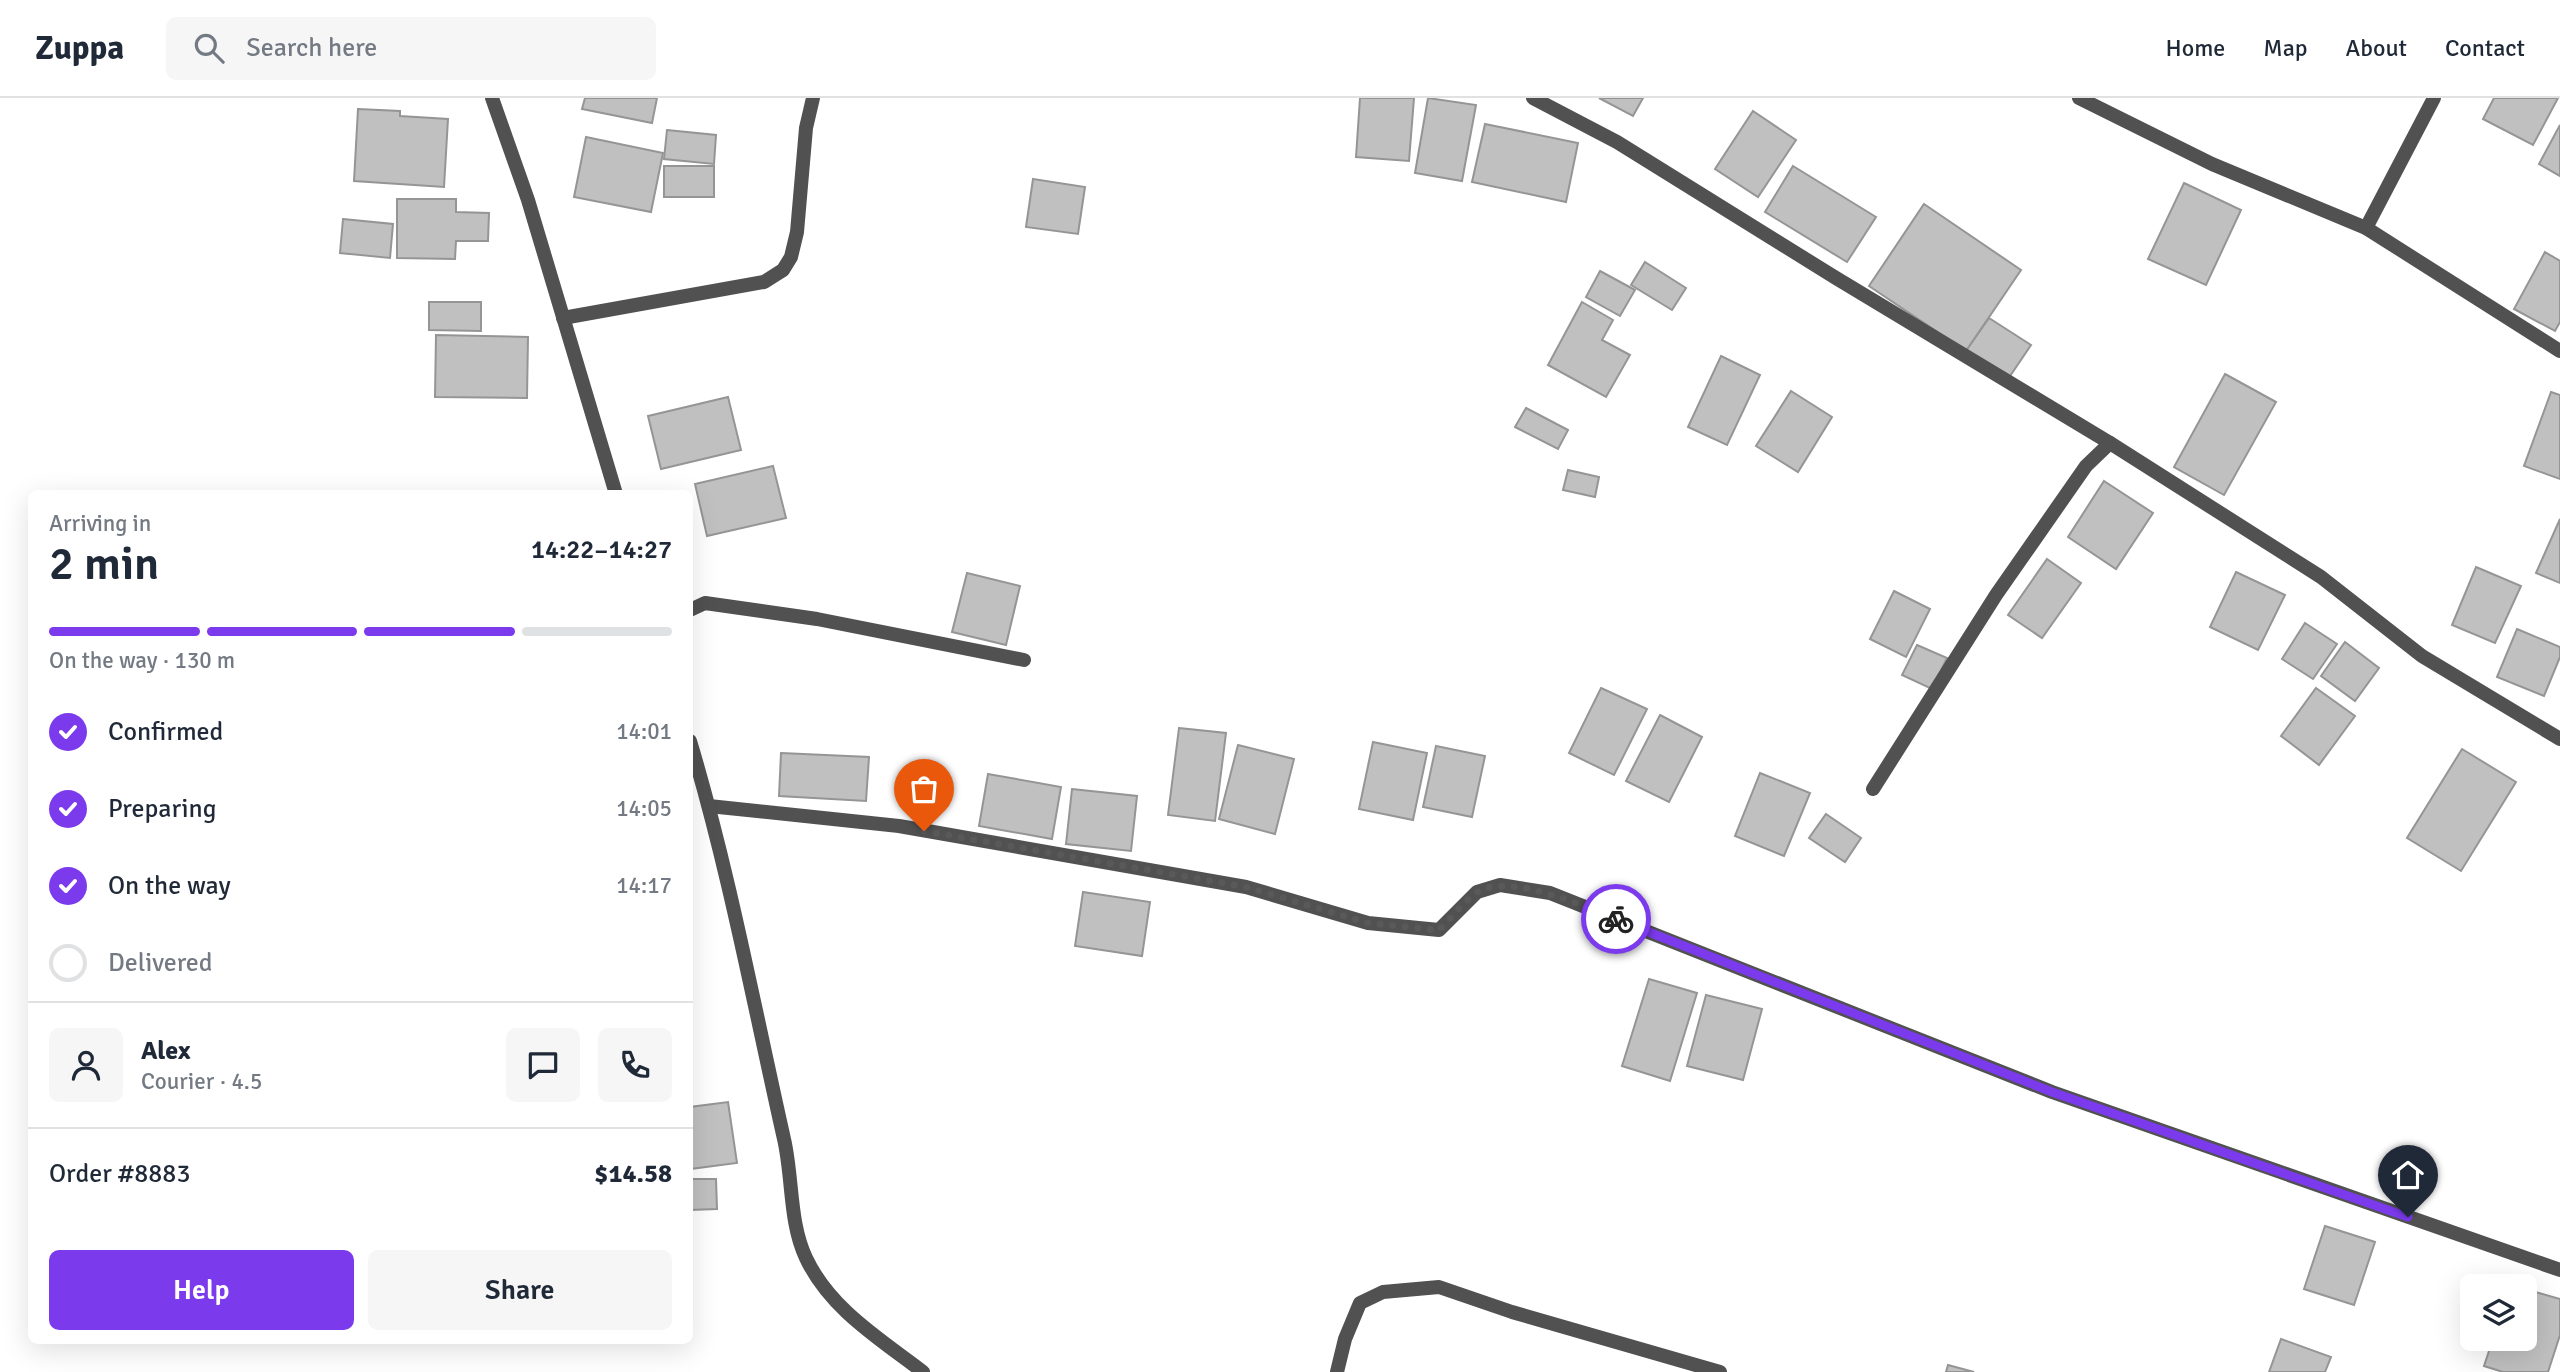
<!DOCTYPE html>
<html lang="en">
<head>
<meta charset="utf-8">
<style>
	body { margin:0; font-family:Signika,sans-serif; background:#f6f6f7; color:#1f2937; height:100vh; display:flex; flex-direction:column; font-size:26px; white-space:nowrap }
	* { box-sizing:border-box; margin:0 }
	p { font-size:23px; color:#747a83 }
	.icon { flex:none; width:38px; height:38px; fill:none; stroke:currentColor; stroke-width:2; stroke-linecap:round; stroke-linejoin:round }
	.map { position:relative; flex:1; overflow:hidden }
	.panel { position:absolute; left:28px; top:392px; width:665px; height:854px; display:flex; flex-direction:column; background:#fff; border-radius:10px; box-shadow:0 7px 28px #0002 }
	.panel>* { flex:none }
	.tools { position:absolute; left:2460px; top:1176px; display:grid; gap:14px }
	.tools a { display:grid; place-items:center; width:77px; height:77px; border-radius:10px; background:#fff; box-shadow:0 7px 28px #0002; font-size:35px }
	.pin { position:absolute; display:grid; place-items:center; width:60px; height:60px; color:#fff; margin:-72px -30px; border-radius:50% 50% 50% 0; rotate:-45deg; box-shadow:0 0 7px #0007 }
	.pin .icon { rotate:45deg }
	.courier { position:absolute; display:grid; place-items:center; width:70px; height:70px; margin:-35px; border:5px solid #7c3aed; border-radius:50%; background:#fff; color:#222; box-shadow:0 2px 9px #0007 }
	.head em { font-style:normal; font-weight:600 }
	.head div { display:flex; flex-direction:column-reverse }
	.head { display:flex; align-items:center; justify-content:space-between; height:119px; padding:0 21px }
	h1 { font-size:46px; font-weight:600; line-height:52px }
	.bar { display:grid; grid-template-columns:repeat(4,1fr); gap:10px 7px; align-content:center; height:84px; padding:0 21px }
	.bar i { height:9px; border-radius:5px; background:#e0e1e3 }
	.bar .selected { background:#7c3aed }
	.bar p { grid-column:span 4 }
	.line { display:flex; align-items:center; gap:18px; padding:0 21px; border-top:2px solid #e0e1e3 }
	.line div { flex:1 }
	.round { display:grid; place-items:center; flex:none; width:74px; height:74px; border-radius:10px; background:#f6f6f7 }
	ol { padding:0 21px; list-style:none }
	li { display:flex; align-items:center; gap:21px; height:77px }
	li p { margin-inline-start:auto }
	li .icon { padding:7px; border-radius:50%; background:#7c3aed; color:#fff; stroke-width:4 }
	li:last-child { color:#747a83 }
	li i { width:38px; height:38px; border:4px solid #e0e1e3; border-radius:50% }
	.action { display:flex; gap:14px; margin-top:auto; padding:14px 21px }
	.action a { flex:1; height:80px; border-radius:10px; background:#7c3aed; color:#fff; font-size:28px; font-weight:600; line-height:80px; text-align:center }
	.action a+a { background:#f6f6f7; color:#1f2937 }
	header { display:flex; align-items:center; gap:42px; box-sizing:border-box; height:98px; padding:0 35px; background:#fff; border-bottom:2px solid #e0e1e3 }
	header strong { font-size:33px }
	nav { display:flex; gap:38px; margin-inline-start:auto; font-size:24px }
	.search { width:490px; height:63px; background:#f6f6f7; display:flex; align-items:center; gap:18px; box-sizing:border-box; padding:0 24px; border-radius:10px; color:#747a83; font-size:26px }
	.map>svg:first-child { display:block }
	.building { fill:#c0c0c0; stroke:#959595; stroke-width:2 }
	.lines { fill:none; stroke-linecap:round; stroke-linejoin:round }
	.minor { stroke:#515151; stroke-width:14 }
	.done { stroke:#595959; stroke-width:7; stroke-dasharray:0 12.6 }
	.route { stroke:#7c3aed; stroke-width:9 }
</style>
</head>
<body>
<header>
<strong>Zuppa</strong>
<div class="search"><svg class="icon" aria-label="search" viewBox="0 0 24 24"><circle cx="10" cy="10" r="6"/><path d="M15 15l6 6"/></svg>Search here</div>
<nav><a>Home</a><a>Map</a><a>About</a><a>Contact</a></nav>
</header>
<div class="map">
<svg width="2560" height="1274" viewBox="0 0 2560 1274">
	<rect width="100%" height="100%" fill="#fff"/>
	<g class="building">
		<path d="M585,0h72l-5,25 -70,-14z"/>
		<path d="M1360,0h54l-5,63 -53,-4z"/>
		<path d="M1428,0l48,7 -14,76 -47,-8z"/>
		<path d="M1599,0h44l-10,18z"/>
		<path d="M2494,0h64l-25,47 -50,-26z"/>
		<path d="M358,11l42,2v5l48,3 -4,68 -90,-6z"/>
		<path d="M1753,13l43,29 -38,57 -43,-28z"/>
		<path d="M1485,26l93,19 -12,59 -94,-20z"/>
		<path d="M2560,27v51l-21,-12z"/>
		<path d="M667,32l49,5 -2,29 -50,-5z"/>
		<path d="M586,39l77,16 -12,59 -77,-15z"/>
		<rect x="664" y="68" width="50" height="31"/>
		<path d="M1793,68l83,51 -29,45 -82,-50z"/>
		<path d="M1033,81l52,8 -7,47 -52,-7z"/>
		<path d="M2184,85l57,27 -35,75 -58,-26z"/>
		<path d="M397,101h59v13l33,1 -1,28h-32l-1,18 -58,-1z"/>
		<path d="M1924,106l97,66 -55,81 -97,-65z"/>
		<path d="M343,121l50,5 -3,34 -50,-5z"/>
		<path d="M2545,154l15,9v61l-5,9 -41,-22z"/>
		<path d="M1645,164l41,26 -14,22 -41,-25z"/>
		<path d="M1600,173l35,19 -15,26 -34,-19z"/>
		<path d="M429,204h52v29l-52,-1z"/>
		<path d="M1582,204l31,18 -11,20 28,15 -24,42 -58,-32z"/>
		<path d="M1989,220l42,27 -23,34 -42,-28z"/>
		<path d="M436,237l92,2 -1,61 -92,-1z"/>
		<path d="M1721,258l39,19 -33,70 -39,-18z"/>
		<path d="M2225,276l51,28 -52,93 -50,-28z"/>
		<path d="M1791,293l41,26 -34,55 -42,-26z"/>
		<path d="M2551,294l9,3v84l-36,-13z"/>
		<path d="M728,299l13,53 -80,19 -13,-53z"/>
		<path d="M1526,310l42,22 -10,19 -43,-22z"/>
		<path d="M773,368l13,52 -79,18 -12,-52z"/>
		<path d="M1568,372l31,7 -4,20 -32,-7z"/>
		<path d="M2104,383l49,32 -37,56 -48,-32z"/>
		<path d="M2560,421v64l-24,-10z"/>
		<path d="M2047,461l34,24 -39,55 -34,-23z"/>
		<path d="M2476,469l45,19 -26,57 -43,-18z"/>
		<path d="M2236,474l49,23 -27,55 -48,-23z"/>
		<path d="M967,475l53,13 -14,59 -54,-13z"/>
		<path d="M1894,493l36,18 -24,48 -36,-18z"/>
		<path d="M2305,525l32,21 -24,35 -31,-20z"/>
		<path d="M2517,531l43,18v10l-16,39 -47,-19z"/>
		<path d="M2345,544l34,26 -24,33 -34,-25z"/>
		<path d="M1917,547l30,13 -15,31 -30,-14z"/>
		<path d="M1601,590l46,21 -33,66 -45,-22z"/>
		<path d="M2316,590l39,28 -36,49 -38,-29z"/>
		<path d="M1660,617l42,22 -33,65 -43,-21z"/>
		<path d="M1179,630l47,5 -11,88 -47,-6z"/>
		<path d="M1373,644l54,11 -14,67 -54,-11z"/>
		<path d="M1238,647l56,14 -19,75 -56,-15z"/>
		<path d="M1436,648l49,10 -13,61 -49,-10z"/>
		<path d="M2462,651l54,33 -55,89 -54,-33z"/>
		<path d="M781,655l88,4 -3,44 -87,-5z"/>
		<path d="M1760,675l50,20 -26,63 -49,-20z"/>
		<path d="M988,676l73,13 -9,52 -73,-13z"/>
		<path d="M1072,691l65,7 -6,55 -65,-7z"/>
		<path d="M1826,716l35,24 -16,24 -36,-24z"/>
		<path d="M1083,794l67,10 -8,54 -67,-10z"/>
		<path d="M1649,881l48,14 -27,88 -48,-15z"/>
		<path d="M1706,897l56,14 -19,71 -56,-14z"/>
		<path d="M728,1004l9,61 -47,6v-62z"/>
		<path d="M690,1081h26l1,30 -27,1z"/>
		<path d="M2325,1128l50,16 -21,63 -50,-16z"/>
		<path d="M2525,1191l35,10v36l-12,37h-45l-19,-6 9,-27h32z"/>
		<path d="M2281,1241l50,18 -6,15h-56z"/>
		<path d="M1948,1267l26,7h-28z"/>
	</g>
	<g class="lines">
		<g class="minor">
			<path d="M492,0l36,102 88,294"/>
			<path d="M1533,0l84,44 219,136 274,165"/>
			<path d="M2079,0l133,66 154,64 194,123"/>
			<path d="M2366,130l68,-130"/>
			<path d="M563,220l201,-36 19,-12 8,-13 6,-25 9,-104 7,-30"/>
			<path d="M690,512l15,-7 112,16 207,41"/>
			<path d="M690,643c39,130 64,265 94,398 9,39 5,83 22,119 24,51 74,81 117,114"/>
			<path d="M1873,691l123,-194 90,-129 24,-23 211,134 101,79 138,83"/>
			<path d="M709,708l190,20 347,61 122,36 71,7 38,-38 23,-7 50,8 502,199 508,178"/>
			<path d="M1337,1274l8,-33 15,-36 23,-11 56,-5 73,25 208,60"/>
		</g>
	</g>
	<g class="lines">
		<path class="done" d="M924,733l322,56 122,36 71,7c9,-9 31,-35 40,-39 34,-17 104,15 137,28"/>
		<path class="route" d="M1616,821l436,173 356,125"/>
	</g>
</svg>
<div class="tools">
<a><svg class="icon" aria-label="layers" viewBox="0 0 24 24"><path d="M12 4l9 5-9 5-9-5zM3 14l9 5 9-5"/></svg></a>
</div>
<div class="pin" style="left:924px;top:733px;background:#ea580c"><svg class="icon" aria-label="bag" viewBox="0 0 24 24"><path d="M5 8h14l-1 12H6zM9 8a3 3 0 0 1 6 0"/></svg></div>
<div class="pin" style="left:2408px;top:1119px;background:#1f2937"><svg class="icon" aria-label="home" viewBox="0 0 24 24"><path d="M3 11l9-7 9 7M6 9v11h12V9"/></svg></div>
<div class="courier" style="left:1616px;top:821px"><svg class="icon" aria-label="bike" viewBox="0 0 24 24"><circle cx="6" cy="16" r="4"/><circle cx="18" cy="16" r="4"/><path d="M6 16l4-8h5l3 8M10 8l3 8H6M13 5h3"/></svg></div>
<section class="panel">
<div class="head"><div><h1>2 min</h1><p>Arriving in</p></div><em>14:22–14:27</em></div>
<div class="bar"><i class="selected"></i><i class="selected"></i><i class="selected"></i><i></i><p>On the way · 130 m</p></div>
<ol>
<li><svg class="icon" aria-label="check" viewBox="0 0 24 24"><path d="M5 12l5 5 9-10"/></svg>Confirmed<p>14:01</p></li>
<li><svg class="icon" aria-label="check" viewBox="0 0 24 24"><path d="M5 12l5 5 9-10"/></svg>Preparing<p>14:05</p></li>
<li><svg class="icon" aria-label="check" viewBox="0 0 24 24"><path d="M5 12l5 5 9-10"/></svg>On the way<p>14:17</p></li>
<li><i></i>Delivered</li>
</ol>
<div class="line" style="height:126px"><a class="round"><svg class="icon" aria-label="person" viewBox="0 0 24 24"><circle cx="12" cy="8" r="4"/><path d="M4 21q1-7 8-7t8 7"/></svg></a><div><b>Alex</b><p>Courier · 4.5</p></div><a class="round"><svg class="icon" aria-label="chat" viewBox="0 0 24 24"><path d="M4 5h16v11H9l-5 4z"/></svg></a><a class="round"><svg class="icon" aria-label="phone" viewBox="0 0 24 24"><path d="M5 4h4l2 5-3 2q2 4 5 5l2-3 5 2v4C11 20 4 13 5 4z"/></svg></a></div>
<div class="line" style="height:91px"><div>Order #8883</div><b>$14.58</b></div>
<div class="action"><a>Help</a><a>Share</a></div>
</section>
</div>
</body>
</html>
